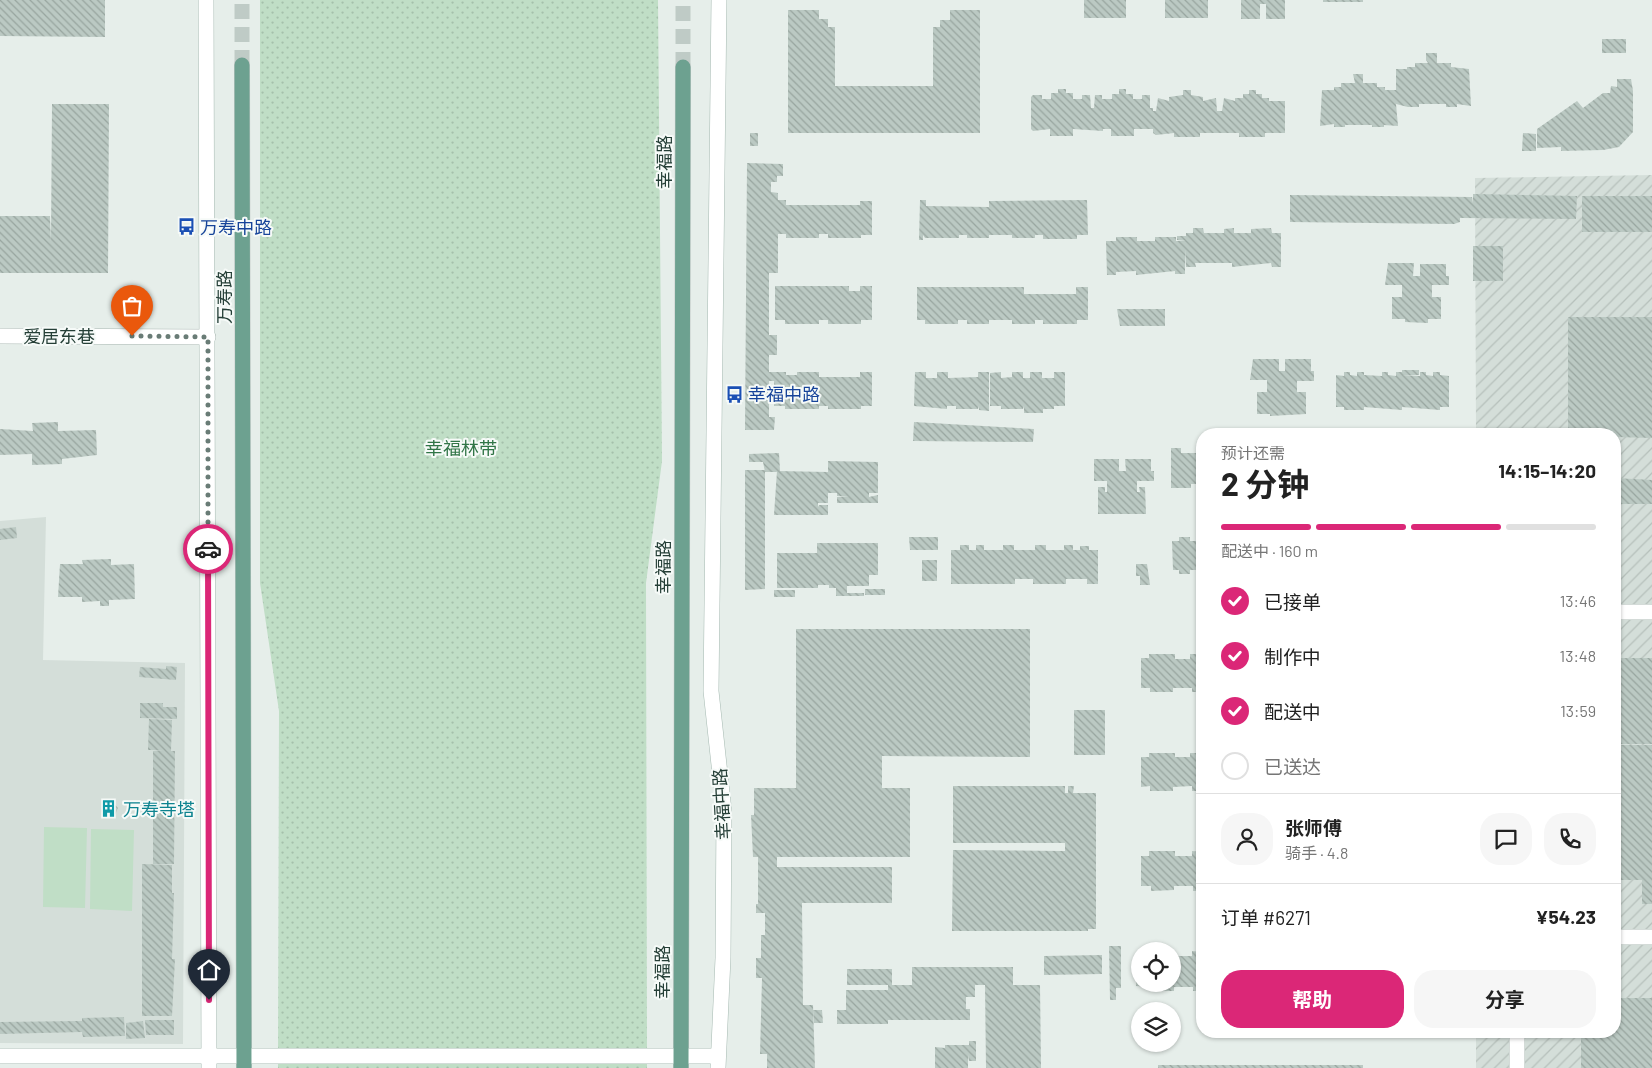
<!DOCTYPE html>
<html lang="zh">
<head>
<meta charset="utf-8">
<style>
	body { margin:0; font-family:Barlow,"Noto Sans SC",sans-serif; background:#f6f6f6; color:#222; height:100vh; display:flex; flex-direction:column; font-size:19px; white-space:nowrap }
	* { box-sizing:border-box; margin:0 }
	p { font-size:16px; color:#767676 }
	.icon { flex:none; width:28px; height:28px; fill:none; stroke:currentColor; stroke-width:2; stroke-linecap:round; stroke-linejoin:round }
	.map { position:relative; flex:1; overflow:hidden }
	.sheet { position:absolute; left:1196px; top:428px; width:425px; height:610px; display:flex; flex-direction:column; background:#fff; border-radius:20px; box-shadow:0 1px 4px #0004 }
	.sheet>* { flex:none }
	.controls { position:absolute; left:1131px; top:942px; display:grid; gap:10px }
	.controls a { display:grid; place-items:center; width:50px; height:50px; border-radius:50%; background:#fff; box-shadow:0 1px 4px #0004; font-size:25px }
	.pin { position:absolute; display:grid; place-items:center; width:42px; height:42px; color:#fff; margin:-51px -21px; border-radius:50% 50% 50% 0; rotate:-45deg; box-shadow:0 0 5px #0007 }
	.pin .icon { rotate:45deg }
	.courier { position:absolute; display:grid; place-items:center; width:50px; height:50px; margin:-25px; border:4px solid #db2777; border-radius:50%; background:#fff; color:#222; box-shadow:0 1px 6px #0007 }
	.head em { font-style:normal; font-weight:700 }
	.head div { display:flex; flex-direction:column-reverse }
	.head { display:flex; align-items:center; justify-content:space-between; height:85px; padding:0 25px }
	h1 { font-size:32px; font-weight:700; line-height:38px }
	.bar { display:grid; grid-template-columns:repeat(4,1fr); gap:8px 5px; align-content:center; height:60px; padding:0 25px }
	.bar i { height:6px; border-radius:4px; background:#e0e0e0 }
	.bar .active { background:#db2777 }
	.bar p { grid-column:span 4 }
	.line { display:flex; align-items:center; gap:12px; padding:0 25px; border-top:1px solid #e0e0e0 }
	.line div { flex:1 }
	.round { display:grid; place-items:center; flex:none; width:52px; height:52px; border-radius:20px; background:#f6f6f6 }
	ol { padding:0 25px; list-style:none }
	li { display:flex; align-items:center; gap:15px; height:55px }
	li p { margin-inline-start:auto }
	li .icon { padding:5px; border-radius:50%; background:#db2777; color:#fff; stroke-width:4 }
	li:last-child { color:#767676 }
	li i { width:28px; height:28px; border:2px solid #e0e0e0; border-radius:50% }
	.button { display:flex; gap:10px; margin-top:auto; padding:10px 25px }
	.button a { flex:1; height:58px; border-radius:20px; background:#db2777; color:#fff; font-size:20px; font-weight:700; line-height:58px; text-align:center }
	.button a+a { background:#f6f6f6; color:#222 }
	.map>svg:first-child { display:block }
	.built { fill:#d4ded9 }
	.industrial { fill:url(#industrial-furrows) }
	.park { fill:url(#park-dots) }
	.pitch { fill:#c0dec6 }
	.building { fill:url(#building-back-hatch) }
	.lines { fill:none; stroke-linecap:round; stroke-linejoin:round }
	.primary-tunnel { stroke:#bfcbc6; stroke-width:15; stroke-dasharray:15 8; stroke-linecap:butt }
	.street-casing { stroke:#a8b6b1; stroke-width:16 }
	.secondary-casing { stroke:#a5b9b1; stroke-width:16 }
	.primary-casing { stroke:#c2c9c7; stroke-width:16 }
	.street { stroke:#fff; stroke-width:15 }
	.secondary { stroke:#fff; stroke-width:15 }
	.primary { stroke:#6da190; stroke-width:15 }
	.done { stroke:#697c76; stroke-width:5; stroke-dasharray:0 9 }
	.route { stroke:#db2777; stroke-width:6 }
	.labels { text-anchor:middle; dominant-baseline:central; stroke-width:4; stroke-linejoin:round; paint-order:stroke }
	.street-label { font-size:18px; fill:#253f37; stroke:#f6faf8 }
	.transit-label { font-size:18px; fill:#164399; stroke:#f6faf8; text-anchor:start }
	.park-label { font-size:18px; fill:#317547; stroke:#f6faf8 }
	.culture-label { font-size:18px; fill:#0d838f; stroke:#f6faf8; text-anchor:start }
</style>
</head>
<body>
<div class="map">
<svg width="1652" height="1068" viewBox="0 0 1652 1068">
	<defs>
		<pattern id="industrial-furrows" width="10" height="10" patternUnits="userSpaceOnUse" patternTransform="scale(1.25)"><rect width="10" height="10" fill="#d4ded9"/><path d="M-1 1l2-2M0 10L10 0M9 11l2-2" fill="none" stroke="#b6c0bb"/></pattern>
		<pattern id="park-dots" width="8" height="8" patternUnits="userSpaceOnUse" patternTransform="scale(1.25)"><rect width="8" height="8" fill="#c0dec6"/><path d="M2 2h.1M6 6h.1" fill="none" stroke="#a5c0ab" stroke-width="1.8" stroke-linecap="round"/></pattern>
		<pattern id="building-back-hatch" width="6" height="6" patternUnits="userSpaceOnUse" patternTransform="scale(1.25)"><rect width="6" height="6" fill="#bbc9c3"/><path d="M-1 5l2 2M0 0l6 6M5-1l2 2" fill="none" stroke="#98a59f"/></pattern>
	</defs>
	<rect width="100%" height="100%" fill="#e6eeea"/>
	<path class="built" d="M46,517l-3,143 142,3 -2,381 -183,-1v-522z"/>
	<path class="industrial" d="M1652,175v893h-176v-37h139v-597h-139l-1,-256z"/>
	<path class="park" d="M260,0h398l4,461 -16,122 1,485h-369l1,-357 -19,-128z"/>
	<g class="pitch">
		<path d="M44,827l43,1 -2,80 -42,-1z"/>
		<path d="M91,829l43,1 -2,81 -42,-2z"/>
	</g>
	<g class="building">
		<path d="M0,0h105v37l-105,-1z"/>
		<rect x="1084" y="0" width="42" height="18"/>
		<rect x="1165" y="0" width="43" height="18"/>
		<path d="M1241,0h44v19h-19v-15h-6v15h-19z"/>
		<rect x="1323" y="0" width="40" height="2"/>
		<path d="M788,10h31v9h9v8h7v59h98v-59h7v-7h10v-10h30v123h-192z"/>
		<rect x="1602" y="39" width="24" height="14"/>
		<path d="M1426,53h11v10h14v4l18,2 2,37 -14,-2v3h-11v-3h-27v3h-11l-12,-3 2,22 -14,-1v2h-12v-2h-27v2h-11v-3l-14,2 2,-36h12v-3h7v-4h14l-2,-9h10v9h14v4h8v3h11v-21h11v-2h8v-4h13l-2,-3z"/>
		<path d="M1617,79h14l2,12v41l-14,15 -16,3 -42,1v-4l-24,1v-19l40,-28 6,7 20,-15h7l1,-7 6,1z"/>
		<path d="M1058,89h8v4h7v6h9v-4h8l1,13h3l1,-13h7v4h10v-5h7v-5h7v5h7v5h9v-4h8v13h3v3h3l2,-13 11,3v-4l14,-2v-5h8v5l12,2v4l13,-3 1,13h5l2,-13 11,3v-3h8v-4h6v-4h7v4h6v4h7v3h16v32h-20v4h-26v-4h-39v4h-26v-4l-18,2 -3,-2v-4h-19v7h-23v-7h-8v2l-30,-2v7h-23v-7l-17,2 -2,-2v-32l2,-2h9v4h9v-6h7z"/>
		<path d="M52,104h57l-1,169h-108v-57h50l1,26z"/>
		<rect x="750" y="133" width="8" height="13"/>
		<path d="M1523,133l13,1v17h-14z"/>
		<path d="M747,163l36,1v12h-6v6h-6v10l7,1v7h8v5h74v-4h12v34h-11v3h-33v-4h-9v4h-33v-4h-8v39h-9v62h8v20h-8v17h17v3h11v-3h22v5h41v-5h12v34h-11v3h-33v-3h-9v3h-34v-3h-11v-25h-5v36h6l-1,13h-29z"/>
		<path d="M1473,194l104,2 -1,23 -116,-1v4l-6,2 -164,-2v-27l182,2 1,6z"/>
		<rect x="1582" y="196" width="70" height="36"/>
		<path d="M920,200h6v6l63,1v-6l98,-1 1,35h-11v4h-34v-4h-8v3h-23v-3h-11v-8v8h-12v3h-22v-3h-8v3h-34l-2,-3v5h-4z"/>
		<path d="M1193,228h10l1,5h20v-4l10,-1v5h17v-4l20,-1 1,5h9v34h-9l-1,-4 -39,4v-4h-37l1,4h-10l-1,-18v25h-10v-3l-39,4v-4l-20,1v3h-9l-1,-34h10v-4h21v4h18v-4h21v4h10l-9,-1v-4h9v-3h7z"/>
		<rect x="1473" y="246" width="30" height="35"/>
		<path d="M1388,263h26l-1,13h7v-12h26v12h3v9h-17v12h9v22h-13v4l-23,-1v-3h-13v-22h10v-12h-17z"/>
		<path d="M775,286h74v5h11v-5h12v34h-11v4h-33v-4h-9v4h-34v-4h-10z"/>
		<path d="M917,287h107v7h52v-7h12v33h-11v4h-34v-4h-8v4h-23v-4h-23v4h-22v-4h-9v4h-33v-4h-8z"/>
		<path d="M1117,309h48v17h-45z"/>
		<path d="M1568,317h21v21v-21h63v121l-37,-1v-3h-47z"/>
		<path d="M1253,359h26v12h6v-12h26v12h3v10h-17v11h9v22l-36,2v-2h-13v-22h10v-12h-17z"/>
		<path d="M1402,370h17v5h-17l18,1v-4h6v3l7,1v-4h7v3l9,1v31h-9v3l-38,-3v3l-38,-3v3h-20v-3h-8v-32l8,1v-4h6v3l7,1v-4h7v3l18,1v-4h6v3l8,1v-4h6z"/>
		<path d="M915,372h11v6h11v-6h11v6l30,-1v-5h11v39l-10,-1v-4l-1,3h-22v-3h-9v3l-33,-3z"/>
		<path d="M1001,372v6l11,-1v-5h11v6h7v-6h12v6h12v-6h11v34h-11v3h-11v4h-19v-7l-1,3h-22v-3h-11v-33z"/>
		<path d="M58,422v9l38,-1 1,25 -35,4v5l-30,1v-11l-32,1v-26l33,2 -1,-8z"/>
		<path d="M914,422l120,7 -1,13 -120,-1z"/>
		<path d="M1171,448h10v5h21v31h-11v4h-20z"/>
		<path d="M779,453l1,18 -4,1h-11l-2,-10h-14v-8z"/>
		<path d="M1094,459h25v12h7l-1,-12h26v12h3v10h-17v11h3l-1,-5h6l1,27h-48v-27h7v5h2v-11h-13z"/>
		<path d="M828,461l50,1v31h-9v4l9,-2v8h-41v-6l12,-1h-12v-3h-9v10h-10v4l1,-2h9v10h-54l3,-44 51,1z"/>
		<path d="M745,470h20v119l-20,1z"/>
		<path d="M1615,478l37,2v24h-37z"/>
		<path d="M16,527l1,11 -17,2v-11z"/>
		<path d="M909,537h29v13h-28z"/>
		<path d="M1179,537h11v4h12v29h-12v4h-11v-4h-6l-1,-29h7z"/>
		<path d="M817,543h61v32h-9v11h-22v7h17v3h-28v-8h-7v-3h-11v3h-41v-35h40z"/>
		<path d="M960,545h9v5h7v-5h8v5h19v-5h11v5h21v-5h11v5h18v-5h9v5h7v-4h9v4h9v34h-11v-5h-21v5h-33v-5h-18v5h-64v-34h9z"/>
		<path d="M111,559v6l23,-1 1,35 -26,1v6h-9v-5l-18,1v-5h-24l2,-33h23l-1,-4z"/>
		<rect x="922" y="560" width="15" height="21"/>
		<path d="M1136,564h11l3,21h-10v-9h-4z"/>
		<rect x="865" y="589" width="20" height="6"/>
		<rect x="774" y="590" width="21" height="7"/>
		<path d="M796,629h234v128l-148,-1v32h28v69h-133v10h115v36h-90l1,102h10l2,63h-48v-14h-7l2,-76h-6v-20h5v-23h4v-22h-9v-9h2v-47h-5l-2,-42h3v-27h42z"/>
		<path d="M1149,654h26v5h15v-5h12v38h-10v-4h-19v4h-23v-4h-9v-30h8z"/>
		<rect x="1615" y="658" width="37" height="86"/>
		<path d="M166,666l11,1 -1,13 -37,-3 1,-10 26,2z"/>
		<path d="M140,703h23v4h14v12l-37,-1z"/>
		<rect x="1074" y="710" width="31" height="45"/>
		<path d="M149,719l23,1 -1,31h4l-1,113h-21v-113l10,-1h-15z"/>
		<path d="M1615,745h37v159h-10v-24h-27z"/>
		<path d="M1149,753h26v4h15v-4h12v38h-10v-5l-19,1v4h-23v-5l-9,1v-30h8z"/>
		<path d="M953,786h112v7h3v-7h6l-1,7h23v136h-8v2h-136l1,-81 112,1v-8h-112z"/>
		<path d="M112,802l6,6 -3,7 -9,2 -5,-6 3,-8z"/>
		<path d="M1149,851h26v5h17v-5l10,1v39h-9v-5h-19v4l-23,1v-5h-10v-30h8z"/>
		<path d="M142,864l30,1v28h2l-2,66h3l-3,57h-30z"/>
		<path d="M1109,946h12v42h-5v12h-6z"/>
		<path d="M1192,951l10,1v39h-9v-4h-19v4h-23v-4l-15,-1 1,-30h3v28h32v-32h3v4h17z"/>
		<path d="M1102,955v19l-58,1v-19z"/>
		<path d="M912,967h101v18h27l1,83h-55l-1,-83h-10v12h-9v12h4v11h-82v4h-51v-14h9v-20h42v-5h-41v-16h45v16h20z"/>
		<path d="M1615,998h37v70h-71v-37h34z"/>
		<path d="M813,1010h9l1,13h-9z"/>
		<path d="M124,1017l1,19 -42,1 -1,-5 -82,2v-12l82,-1v-3z"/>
		<path d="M145,1020h29v15h-28z"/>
		<path d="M143,1021l2,17 -19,1v-16z"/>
		<path d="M969,1041h7v20h-7l-1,-6v13h-33v-21l10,1v-3h24z"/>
		<rect x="1158" y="1065" width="205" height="3"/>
	</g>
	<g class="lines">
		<g class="primary-tunnel">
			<path d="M242,65v-65"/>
			<path d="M683,67v-67"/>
		</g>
		<defs>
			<g id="street">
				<path d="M0,336l208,1"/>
				<path d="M1615,612h37"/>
				<path d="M1615,937h37"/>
				<path d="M1517,1031v37"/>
			</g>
			<g id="secondary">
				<path d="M206,0l3,1068"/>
				<path d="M0,1056h718"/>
				<path d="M718,1068l5,-110 1,-147 -13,-120 8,-691"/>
			</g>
			<g id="primary">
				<path d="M242,65l2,1003"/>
				<path d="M681,1068l2,-1001"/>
			</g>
		</defs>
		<use href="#street" class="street-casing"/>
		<use href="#secondary" class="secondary-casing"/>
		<use href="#primary" class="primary-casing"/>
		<use href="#street" class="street"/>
		<use href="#secondary" class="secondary"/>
		<use href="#primary" class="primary"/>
	</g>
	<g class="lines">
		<path class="done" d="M132,336l76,1v212"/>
		<path class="route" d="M208,549l1,451"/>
	</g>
	<defs>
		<symbol id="bus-bare" viewBox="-9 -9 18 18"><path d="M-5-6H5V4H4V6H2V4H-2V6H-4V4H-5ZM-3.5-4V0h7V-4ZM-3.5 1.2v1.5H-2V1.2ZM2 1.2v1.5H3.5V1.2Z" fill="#1a4fb4" stroke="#f6faf8" stroke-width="2.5" paint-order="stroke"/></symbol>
		<symbol id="building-bare" viewBox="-9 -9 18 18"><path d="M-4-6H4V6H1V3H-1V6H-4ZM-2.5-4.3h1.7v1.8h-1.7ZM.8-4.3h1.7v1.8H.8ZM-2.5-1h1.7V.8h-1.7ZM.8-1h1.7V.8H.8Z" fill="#0f9aa8" stroke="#f6faf8" stroke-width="2.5" paint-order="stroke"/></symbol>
	</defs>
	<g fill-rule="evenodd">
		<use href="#bus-bare" x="174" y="214" width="25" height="25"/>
		<use href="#bus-bare" x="722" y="382" width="25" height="25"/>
		<use href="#building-bare" x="96" y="796" width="25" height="25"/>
	</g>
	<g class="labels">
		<g class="street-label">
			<text transform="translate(664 162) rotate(-90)">幸福路</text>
			<text transform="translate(224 297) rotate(-90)">万寿路</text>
			<text x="59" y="336">爱居东巷</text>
			<text transform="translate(663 567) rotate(-90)">幸福路</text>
			<text transform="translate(721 804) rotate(-93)">幸福中路</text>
			<text transform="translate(662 972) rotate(-90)">幸福路</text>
		</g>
		<g class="transit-label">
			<text x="200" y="227">万寿中路</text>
			<text x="748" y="394">幸福中路</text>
		</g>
		<g class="park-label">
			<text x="461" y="448">幸福林带</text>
		</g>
		<g class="culture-label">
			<text x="123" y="809">万寿寺塔</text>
		</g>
	</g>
</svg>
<div class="controls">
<a><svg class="icon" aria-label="locate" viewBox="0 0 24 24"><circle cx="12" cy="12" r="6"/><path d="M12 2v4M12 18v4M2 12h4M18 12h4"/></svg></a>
<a><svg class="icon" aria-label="layers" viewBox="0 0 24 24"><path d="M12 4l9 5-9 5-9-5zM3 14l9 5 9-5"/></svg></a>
</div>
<div class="pin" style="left:132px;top:336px;background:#ea580c"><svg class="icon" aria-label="bag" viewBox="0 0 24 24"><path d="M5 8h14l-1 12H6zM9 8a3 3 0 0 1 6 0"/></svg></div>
<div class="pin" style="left:209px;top:1000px;background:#1f2937"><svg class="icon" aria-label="home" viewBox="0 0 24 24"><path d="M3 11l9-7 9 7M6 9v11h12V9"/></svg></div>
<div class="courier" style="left:208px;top:549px"><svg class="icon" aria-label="car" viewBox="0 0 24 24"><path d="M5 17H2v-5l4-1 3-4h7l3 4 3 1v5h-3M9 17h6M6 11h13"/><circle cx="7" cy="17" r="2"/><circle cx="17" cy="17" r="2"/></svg></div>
<section class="sheet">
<div class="head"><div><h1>2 分钟</h1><p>预计还需</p></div><em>14:15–14:20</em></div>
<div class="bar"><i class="active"></i><i class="active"></i><i class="active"></i><i></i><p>配送中 · 160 m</p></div>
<ol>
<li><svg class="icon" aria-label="check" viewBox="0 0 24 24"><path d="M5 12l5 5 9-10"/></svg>已接单<p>13:46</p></li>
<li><svg class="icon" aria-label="check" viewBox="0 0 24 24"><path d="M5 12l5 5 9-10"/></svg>制作中<p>13:48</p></li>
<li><svg class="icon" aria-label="check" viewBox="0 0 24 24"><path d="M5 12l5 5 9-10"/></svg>配送中<p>13:59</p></li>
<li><i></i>已送达</li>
</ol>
<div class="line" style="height:90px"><a class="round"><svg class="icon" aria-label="person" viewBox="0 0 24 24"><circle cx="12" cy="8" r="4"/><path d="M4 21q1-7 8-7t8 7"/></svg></a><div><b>张师傅</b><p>骑手 · 4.8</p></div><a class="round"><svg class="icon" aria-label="chat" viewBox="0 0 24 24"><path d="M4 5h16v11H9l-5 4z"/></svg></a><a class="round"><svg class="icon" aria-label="phone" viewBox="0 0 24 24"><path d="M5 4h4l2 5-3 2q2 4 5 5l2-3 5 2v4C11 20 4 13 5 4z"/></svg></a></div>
<div class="line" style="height:65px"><div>订单 #6271</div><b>¥54.23</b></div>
<div class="button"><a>帮助</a><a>分享</a></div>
</section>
</div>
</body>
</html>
